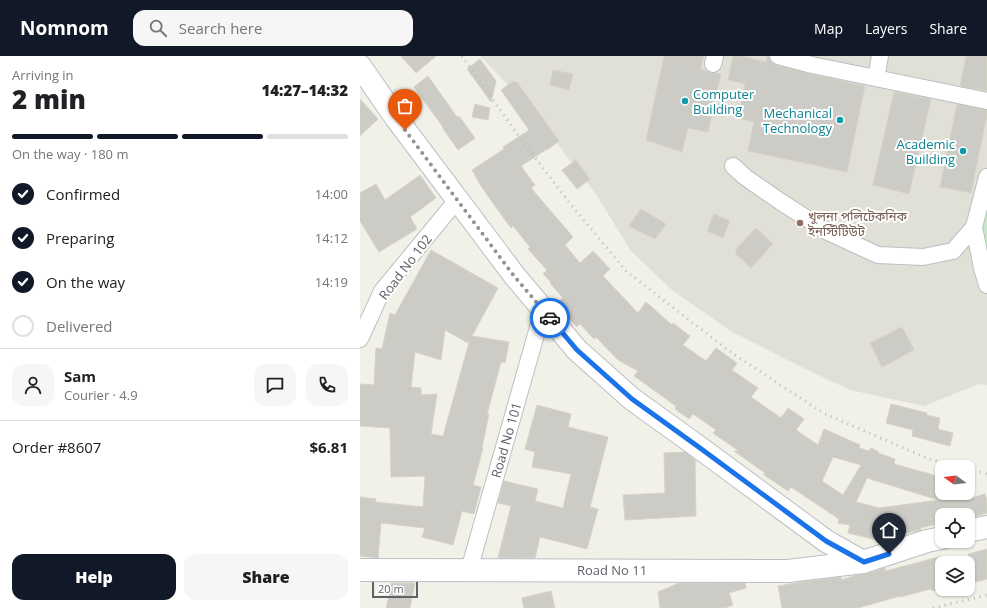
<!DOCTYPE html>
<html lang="en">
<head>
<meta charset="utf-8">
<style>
	body { margin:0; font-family:"Open Sans","Noto Sans Bengali",sans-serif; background:#f6f6f6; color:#202124; height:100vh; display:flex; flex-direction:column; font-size:15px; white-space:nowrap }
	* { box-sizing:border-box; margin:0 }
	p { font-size:13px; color:#757577 }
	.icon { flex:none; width:22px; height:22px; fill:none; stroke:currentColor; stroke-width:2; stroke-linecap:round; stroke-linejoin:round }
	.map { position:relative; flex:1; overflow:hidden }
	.panel { display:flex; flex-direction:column; background:#fff; width:360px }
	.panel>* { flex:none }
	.needle { width:26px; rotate:285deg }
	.tools { position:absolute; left:575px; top:404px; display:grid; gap:8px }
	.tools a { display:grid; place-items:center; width:40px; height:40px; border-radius:8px; background:#fff; box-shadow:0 1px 3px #0004; font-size:20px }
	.scale { position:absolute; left:12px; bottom:10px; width:46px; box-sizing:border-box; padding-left:4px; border:2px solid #5f6168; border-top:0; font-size:11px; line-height:14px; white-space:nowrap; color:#5f6168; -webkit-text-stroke:3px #fff; paint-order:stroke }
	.pin { position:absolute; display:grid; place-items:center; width:34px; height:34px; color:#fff; margin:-41px -17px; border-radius:50% 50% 50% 0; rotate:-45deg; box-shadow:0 0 4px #0007 }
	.pin .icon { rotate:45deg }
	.courier { position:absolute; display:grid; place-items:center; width:40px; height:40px; margin:-20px; border:3px solid #1a73e8; border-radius:50%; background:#fff; color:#222; box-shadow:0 1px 5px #0007 }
	.summary em { font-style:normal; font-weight:800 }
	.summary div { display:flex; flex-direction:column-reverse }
	.summary { display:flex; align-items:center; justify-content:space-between; height:68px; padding:0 12px }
	h1 { font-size:26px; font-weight:800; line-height:30px }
	.bar { display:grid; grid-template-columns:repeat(4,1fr); gap:6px 4px; align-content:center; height:48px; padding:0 12px }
	.bar i { height:5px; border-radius:3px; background:#e0e0e0 }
	.bar .active { background:#111827 }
	.bar p { grid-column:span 4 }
	.line { display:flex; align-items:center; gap:10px; padding:0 12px; border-top:1px solid #e0e0e0 }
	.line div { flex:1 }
	.round { display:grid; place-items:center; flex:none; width:42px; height:42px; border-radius:12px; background:#f6f6f6 }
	ol { padding:0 12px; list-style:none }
	li { display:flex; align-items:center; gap:12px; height:44px }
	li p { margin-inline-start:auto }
	li .icon { padding:4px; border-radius:50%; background:#111827; color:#fff; stroke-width:4 }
	li:last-child { color:#757577 }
	li i { width:22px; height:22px; border:2px solid #e0e0e0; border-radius:50% }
	.cta { display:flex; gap:8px; margin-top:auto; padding:8px 12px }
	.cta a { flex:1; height:46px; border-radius:12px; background:#111827; color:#fff; font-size:16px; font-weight:800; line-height:46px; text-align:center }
	.cta a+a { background:#f6f6f6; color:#202124 }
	header { display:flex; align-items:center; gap:24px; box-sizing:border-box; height:56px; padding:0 20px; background:#111827; color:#fff }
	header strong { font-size:19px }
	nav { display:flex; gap:22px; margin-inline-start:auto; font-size:14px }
	.search { width:280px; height:36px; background:#f6f6f6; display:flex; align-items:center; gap:10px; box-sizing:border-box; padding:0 14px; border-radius:12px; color:#757577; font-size:15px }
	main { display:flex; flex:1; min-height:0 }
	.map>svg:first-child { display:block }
	.education { fill:#e1e0d6 }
	.green { fill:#c4e9ca }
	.building { fill:#cccbc5; stroke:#d6d4c5; fill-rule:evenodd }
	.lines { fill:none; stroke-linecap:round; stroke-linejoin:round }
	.street-casing { stroke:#bcbec3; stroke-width:18 }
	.secondary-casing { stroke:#bdbec5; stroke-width:24 }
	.street { stroke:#fff; stroke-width:16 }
	.secondary { stroke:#fff; stroke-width:22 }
	.rail { stroke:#bababb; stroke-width:3; stroke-dasharray:1 5; stroke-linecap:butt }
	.done { stroke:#929395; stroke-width:4; stroke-dasharray:0 7.2 }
	.route { stroke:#1a73e8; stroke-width:5 }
	.culture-dot { fill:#0f9aa8; stroke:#fff; stroke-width:1.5 }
	.education-dot { fill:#8d6e63; stroke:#fff; stroke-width:1.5 }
	.labels { text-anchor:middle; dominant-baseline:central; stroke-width:4; stroke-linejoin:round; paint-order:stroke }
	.culture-label { font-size:13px; fill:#0d838f; stroke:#fff; text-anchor:end }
	.education-label { font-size:13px; fill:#785e54; stroke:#fff; text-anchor:start }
	.street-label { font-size:13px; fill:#5f6168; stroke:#fff }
</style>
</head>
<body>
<header>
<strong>Nomnom</strong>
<div class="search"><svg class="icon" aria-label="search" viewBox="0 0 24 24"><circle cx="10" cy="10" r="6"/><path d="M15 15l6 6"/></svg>Search here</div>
<nav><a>Map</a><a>Layers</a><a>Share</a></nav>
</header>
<main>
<section class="panel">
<div class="summary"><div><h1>2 min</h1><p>Arriving in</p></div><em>14:27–14:32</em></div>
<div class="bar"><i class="active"></i><i class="active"></i><i class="active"></i><i></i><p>On the way · 180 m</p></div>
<ol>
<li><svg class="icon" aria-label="check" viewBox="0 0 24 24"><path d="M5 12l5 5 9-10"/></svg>Confirmed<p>14:00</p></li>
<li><svg class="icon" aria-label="check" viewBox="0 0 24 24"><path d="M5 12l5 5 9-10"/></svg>Preparing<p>14:12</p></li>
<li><svg class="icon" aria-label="check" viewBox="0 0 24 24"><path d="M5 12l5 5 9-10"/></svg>On the way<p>14:19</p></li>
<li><i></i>Delivered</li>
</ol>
<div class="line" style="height:72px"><a class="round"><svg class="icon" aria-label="person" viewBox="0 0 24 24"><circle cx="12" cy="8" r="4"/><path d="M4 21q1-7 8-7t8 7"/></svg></a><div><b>Sam</b><p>Courier · 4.9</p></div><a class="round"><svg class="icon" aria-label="chat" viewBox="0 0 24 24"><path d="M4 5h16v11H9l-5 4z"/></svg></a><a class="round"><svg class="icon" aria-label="phone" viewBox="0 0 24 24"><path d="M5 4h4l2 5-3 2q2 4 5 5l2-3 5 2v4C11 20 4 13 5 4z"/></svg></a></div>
<div class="line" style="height:52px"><div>Order #8607</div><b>$6.81</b></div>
<div class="cta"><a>Help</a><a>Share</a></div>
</section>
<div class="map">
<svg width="627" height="552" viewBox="0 0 627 552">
	<rect width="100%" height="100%" fill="#f1f1e8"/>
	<path class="education" d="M120,0h507v329l-8,-1 -55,22 -74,-16 -57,-27 -64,-33 -57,-40 -41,-39 -34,-55 -69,-91z"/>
	<path class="green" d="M627,144v60l-7,-28z"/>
	<g class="building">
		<path d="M41,0h35l-20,17z"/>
		<path d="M304,0h40l-4,13 11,4h5l5,1 -13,58 -20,-4 -6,24 -36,-12z"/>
		<path d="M373,0h8l25,6 1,-6h2v3l2,3 5,3 34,9 55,12 -18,86 -99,-21 6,-29 -16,-4 7,-34 -17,-4z"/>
		<path d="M606,0h21v35l-27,-5z"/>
		<path d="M120,3l16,22 -5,21 -24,-33z"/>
		<path d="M193,14l20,4 -4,16 -19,-5z"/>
		<path d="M68,20l29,41 2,-1 16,22 -17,12 -16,-23h1l-29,-40z"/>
		<path d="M152,26h5l42,59 -12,9v-1l-26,17 14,19 -4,3 42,49 -8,8 15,18 13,-12 17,18 -7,7 35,37 8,-11 26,23 1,-2 17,13 -7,9 23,16 10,-13 21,15 -5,7 26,18 -7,9 30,21 7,-10 16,11 -8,11 22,15 6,-16 36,16 -1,3 10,3 2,-3 8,4 -1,1 17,6 -1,5 47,13 -4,16h27l1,7 20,-6 2,7v12l-13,4 -1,-2h-31v8l-22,5 1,2 -4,1 -20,4v1l-24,3 -25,-6 2,-8 -12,-2 1,-4 -48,-32 -3,4 -24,-16 1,-2 -31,-22h5l-26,-18 3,-3 -23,-16 -4,5 -14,-10 1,-3 -42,-30 4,-5 -20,-11 -22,-23 -2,2 -14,-15 -3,3 -22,-23 8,-6 -13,-15 1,-1 -8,-8 4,-4 -19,-21 2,-2 -17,-21 -2,2 -16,-22 -16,-23v-1l-7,-12 32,-21 -1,-2 26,-17 -28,-40zM473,401l28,8 -18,30 -21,-14zM507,422l68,21 4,1 -60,8 -23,-6z"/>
		<path d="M534,36l37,7 -22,95 -36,-9z"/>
		<path d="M0,43l18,20 -18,17z"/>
		<path d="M115,48l15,4 -2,12 -16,-3z"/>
		<path d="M597,48l30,6v5l-16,78 -31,-6z"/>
		<path d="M216,104l14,19 -13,10 -15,-19z"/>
		<path d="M60,119l16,23 -26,19 7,12 -38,23 -19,-31v-28l16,-9 9,16z"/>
		<path d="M281,153l25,15 -11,15 -26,-13z"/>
		<path d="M354,158l16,7 -7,17 -16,-7z"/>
		<path d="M396,172l17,16 -22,24 -15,-14v-5z"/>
		<path d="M71,194l67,38 -26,48 37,6 -4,21 -4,-1 -14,52h2l-7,33 1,1 -10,37 8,2 -7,27 -12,-3 -9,34 -31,-8 3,-9 -44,-5 -3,35 -18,-2v-59l16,2 -1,3 48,5 2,-31 -34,1 -1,-49 -30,-2v-42l14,1 2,-37 6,1 8,-36 5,2zM85,274l23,13 2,-4 -27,97 -12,-2 6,-40 -16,1v-7l-10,-1 4,-35 26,8z"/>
		<path d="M542,271l12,23 -32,17 -12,-24z"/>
		<path d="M531,348l36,9 -1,2 14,3 -2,11 15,4 -3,13 -38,-10 1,-6 -27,-7z"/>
		<path d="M177,349l34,9 -3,13 40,10 -18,70 8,2 -11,40 -47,-12 -5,21h-37l13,-52 -13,-3 6,-22 34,8 -3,12 28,7 8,-34 -39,-7 3,-15 -10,-3z"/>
		<path d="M325,396l10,8 1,56 -71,4 -2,-25 42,-2 -1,-40z"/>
		<path d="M627,493v30l-19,5v-30z"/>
		<path d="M582,500v33l-10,2 -1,-2 -31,8v-1l-42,12h-76l-4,-22 17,-3 46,-6v3l16,-5 10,-1 18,-6 1,3z"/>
		<path d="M31,527h24l-5,25h-24l4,-16h-1z"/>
		<path d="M319,527h66l1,5 -17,5 4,12 -8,3h-65l-2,-16z"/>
		<path d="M191,535l4,17h-31l-2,-10z"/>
	</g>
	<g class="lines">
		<defs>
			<g id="street">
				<path d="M418,0l34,9 175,36"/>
				<path d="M353,8l2,-8"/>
				<path d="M516,22l4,-22"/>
				<path d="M373,110l12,11 36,25 47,30 50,23 45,2 30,-6 21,-24 13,-50"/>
				<path d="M614,171l8,41 5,17"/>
				<path d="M0,283l22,-48 75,-91"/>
				<path d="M109,514l74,-260"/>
			</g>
			<g id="secondary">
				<path d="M0,10l36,52 118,157 63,75 55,49 68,49 126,93 37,21"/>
				<path d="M608,475l19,-4"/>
				<path d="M0,514l428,1 75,-9 64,-21 15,-3"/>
			</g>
		</defs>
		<use href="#street" class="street-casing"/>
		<use href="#secondary" class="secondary-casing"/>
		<use href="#street" class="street"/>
		<use href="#secondary" class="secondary"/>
		<g class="rail">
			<path d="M102,0l53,75 53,70 58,70 103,80 94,62 106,46 30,8"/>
			<path d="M608,413l19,5"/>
			<path d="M573,552l54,-13"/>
		</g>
	</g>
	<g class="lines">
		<path class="done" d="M45,74l109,146 36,42"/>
		<path class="route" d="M190,262l27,32 55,49 68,49 126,93 38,21 25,-8"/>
	</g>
	<g class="culture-dot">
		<circle cx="325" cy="45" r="4"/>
		<circle cx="480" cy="64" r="4"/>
		<circle cx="603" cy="95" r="4"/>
	</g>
	<circle class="education-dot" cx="440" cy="167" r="4"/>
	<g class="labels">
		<g class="culture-label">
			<text x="333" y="38" text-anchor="start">Computer<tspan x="333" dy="15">Building</tspan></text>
			<text x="472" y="57">Mechanical<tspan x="472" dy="15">Technology</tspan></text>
			<text x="595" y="88">Academic<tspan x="595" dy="15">Building</tspan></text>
		</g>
		<g class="education-label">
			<text x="448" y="160">খুলনা পলিটেকনিক<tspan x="448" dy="15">ইনস্টিটিউট</tspan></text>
		</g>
		<g class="street-label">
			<text transform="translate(45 211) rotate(-53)">Road No 102</text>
			<text transform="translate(146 384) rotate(-74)">Road No 101</text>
			<text x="252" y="514">Road No 11</text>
		</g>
	</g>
</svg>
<div class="tools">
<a><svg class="needle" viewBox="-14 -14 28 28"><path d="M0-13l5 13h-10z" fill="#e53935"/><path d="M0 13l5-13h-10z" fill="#757577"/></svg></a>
<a><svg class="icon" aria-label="locate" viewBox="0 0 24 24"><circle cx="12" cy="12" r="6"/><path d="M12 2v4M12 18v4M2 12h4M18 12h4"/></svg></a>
<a><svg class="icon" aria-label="layers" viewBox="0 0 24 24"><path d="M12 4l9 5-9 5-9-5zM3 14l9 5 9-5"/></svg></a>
</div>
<div class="scale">20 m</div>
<div class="pin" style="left:45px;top:74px;background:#ea580c"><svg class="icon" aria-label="bag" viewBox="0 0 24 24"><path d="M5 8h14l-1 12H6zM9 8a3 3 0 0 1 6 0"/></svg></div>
<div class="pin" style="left:529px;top:498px;background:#1f2937"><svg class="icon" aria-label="home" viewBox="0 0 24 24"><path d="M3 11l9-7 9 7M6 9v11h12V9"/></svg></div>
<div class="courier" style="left:190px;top:262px"><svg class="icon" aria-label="car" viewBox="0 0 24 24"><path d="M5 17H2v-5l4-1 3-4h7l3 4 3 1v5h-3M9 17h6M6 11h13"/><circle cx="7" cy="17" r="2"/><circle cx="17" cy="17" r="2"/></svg></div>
</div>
</main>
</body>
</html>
